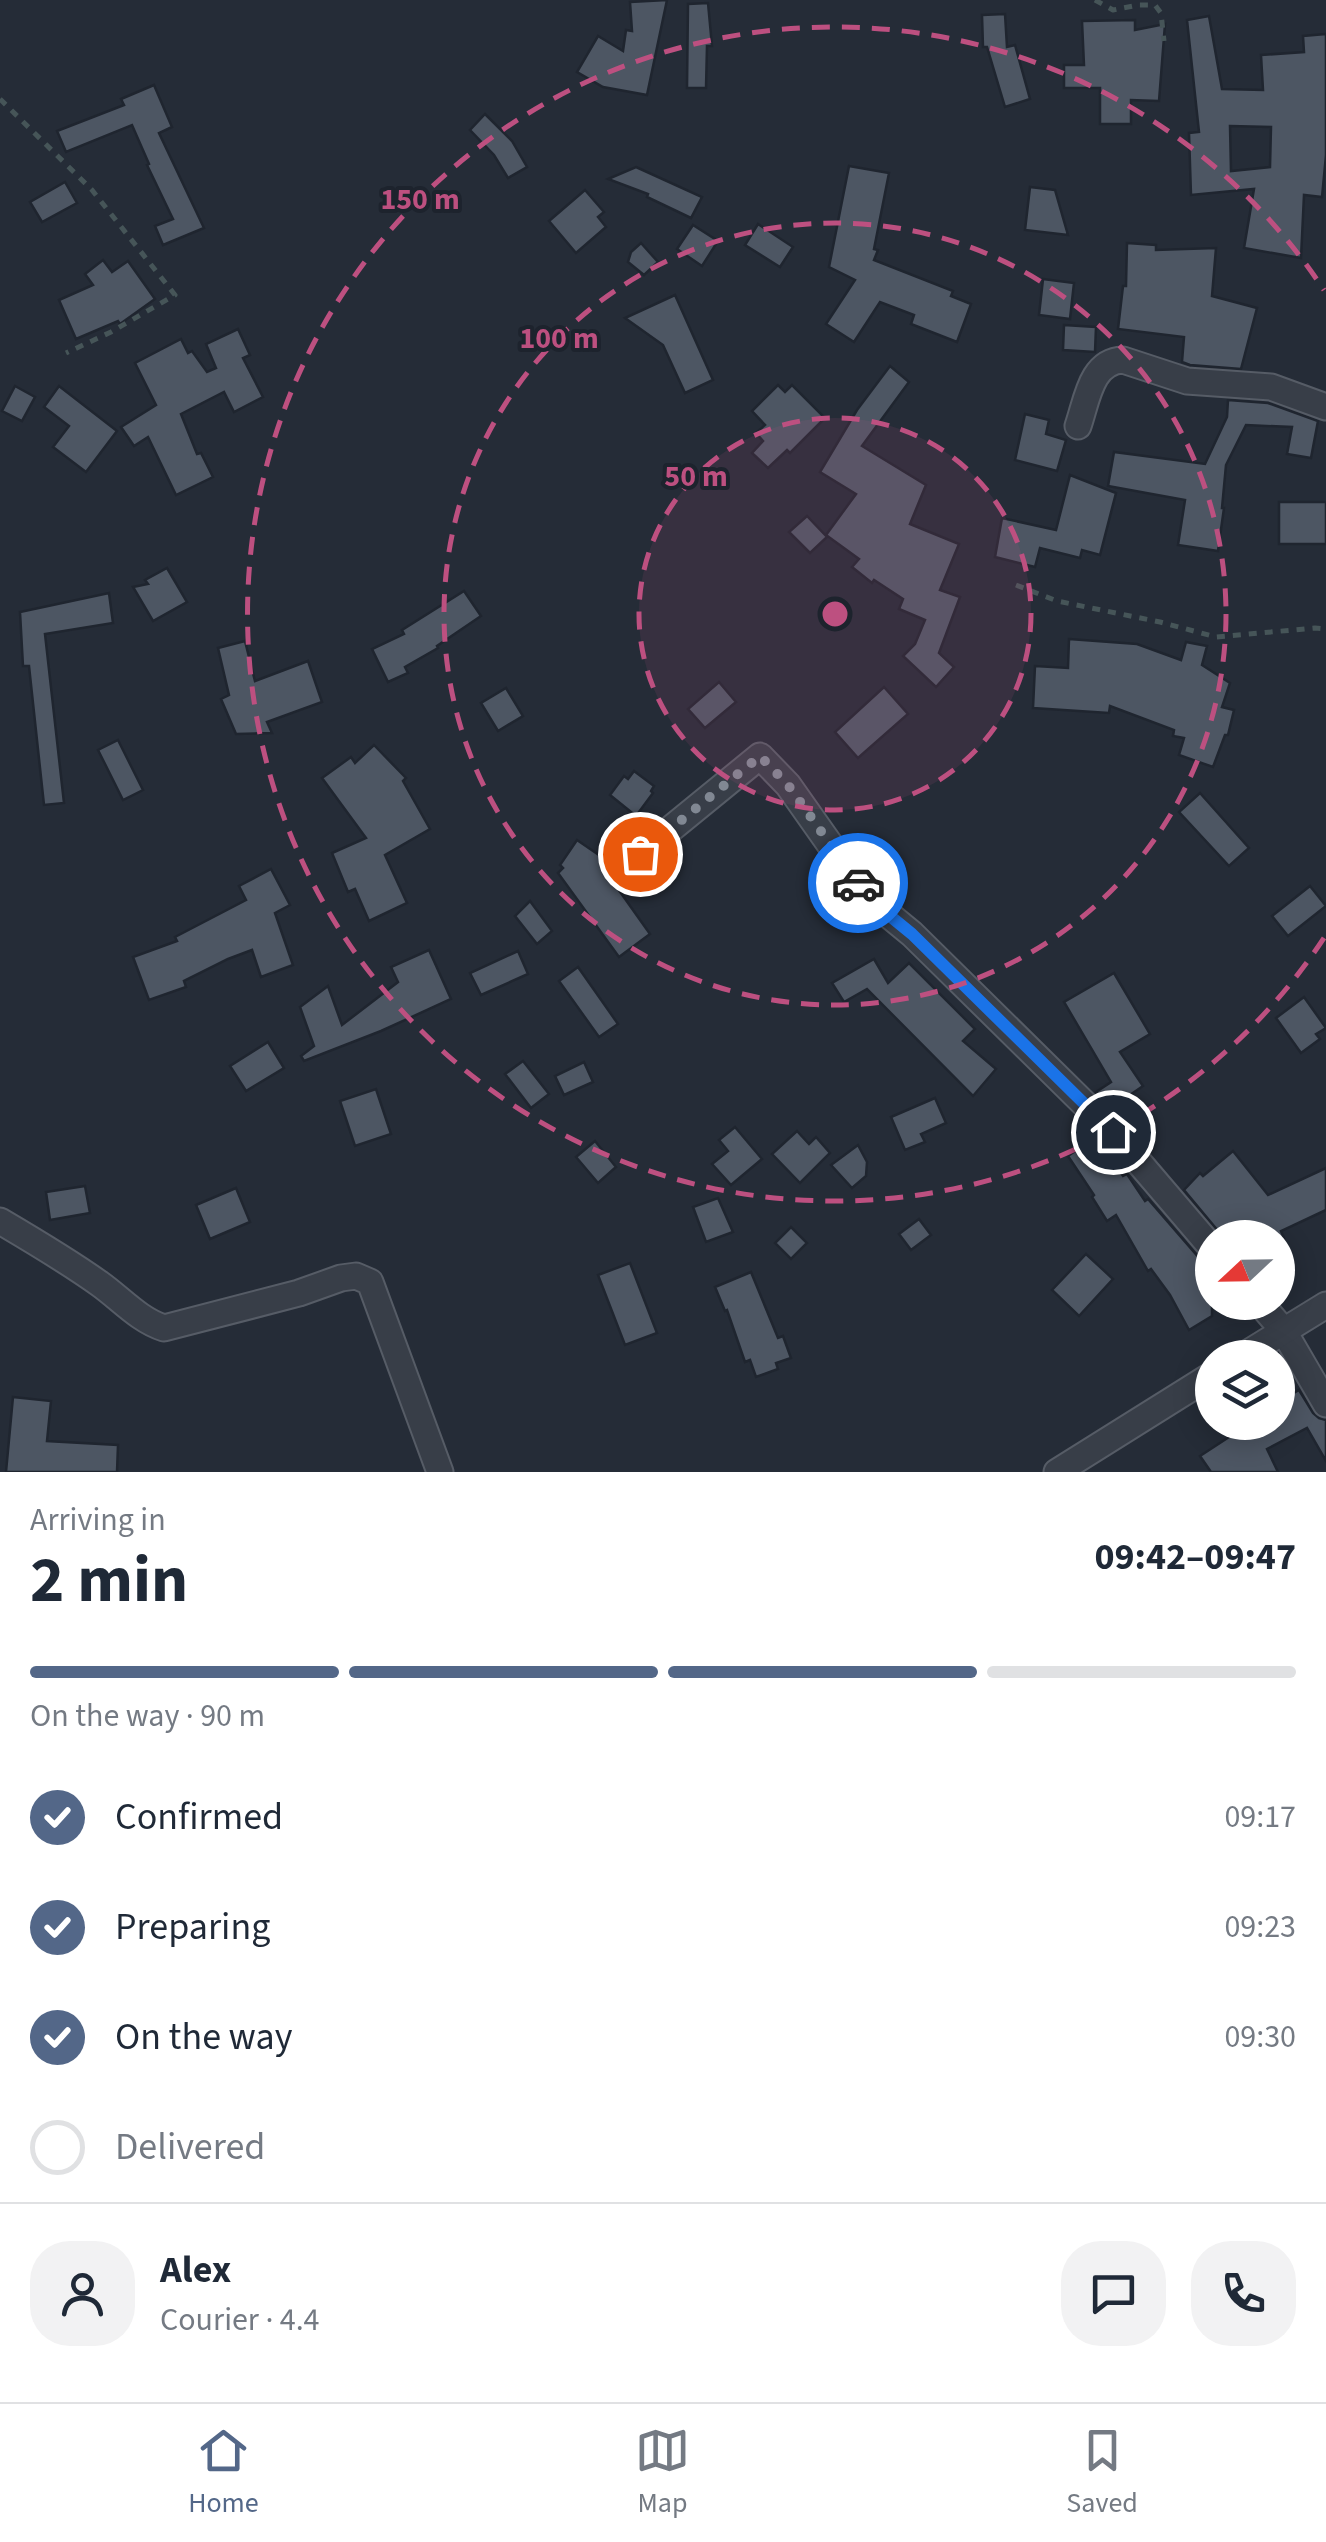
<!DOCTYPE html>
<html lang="en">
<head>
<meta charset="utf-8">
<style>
	body { margin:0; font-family:"Source Sans 3",sans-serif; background:#f2f2f3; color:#1f2937; height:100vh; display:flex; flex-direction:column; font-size:38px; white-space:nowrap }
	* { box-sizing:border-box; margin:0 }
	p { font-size:32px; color:#747a83 }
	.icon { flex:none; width:55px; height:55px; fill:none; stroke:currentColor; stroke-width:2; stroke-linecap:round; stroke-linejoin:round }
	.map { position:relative; height:1472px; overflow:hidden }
	.sheet { display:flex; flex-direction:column; background:#fff; flex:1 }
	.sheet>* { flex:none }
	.needle { width:65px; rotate:248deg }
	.buttons { position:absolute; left:1195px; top:1220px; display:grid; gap:20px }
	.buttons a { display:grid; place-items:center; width:100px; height:100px; border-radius:50%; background:#fff; box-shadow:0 5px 25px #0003; font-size:50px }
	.pin { position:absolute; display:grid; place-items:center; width:85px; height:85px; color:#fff; margin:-42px; border:5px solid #fff; border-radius:50%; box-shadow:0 2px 10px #0007 }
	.courier { position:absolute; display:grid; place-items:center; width:100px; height:100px; margin:-50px; border:8px solid #1a73e8; border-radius:50%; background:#fff; color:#222; box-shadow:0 2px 12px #0007 }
	.overview em { font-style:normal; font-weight:700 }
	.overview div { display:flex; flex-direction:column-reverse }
	.overview { display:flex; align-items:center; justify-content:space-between; height:170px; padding:0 30px }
	h1 { font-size:65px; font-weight:700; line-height:75px }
	.bar { display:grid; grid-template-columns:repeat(4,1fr); gap:15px 10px; align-content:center; height:120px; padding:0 30px }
	.bar i { height:12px; border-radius:8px; background:#e0e1e3 }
	.bar .current { background:#536788 }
	.bar p { grid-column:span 4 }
	.line { display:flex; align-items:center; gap:25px; padding:0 30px; border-top:2px solid #e0e1e3 }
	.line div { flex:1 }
	.round { display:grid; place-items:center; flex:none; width:105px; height:105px; border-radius:40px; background:#f2f2f3 }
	ol { padding:0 30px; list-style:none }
	li { display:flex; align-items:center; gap:30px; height:110px }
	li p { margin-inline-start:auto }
	li .icon { padding:10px; border-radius:50%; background:#536788; color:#fff; stroke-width:4 }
	li:last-child { color:#747a83 }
	li i { width:55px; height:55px; border:5px solid #e0e1e3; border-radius:50% }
	.dock { display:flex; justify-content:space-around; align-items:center; height:140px; border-top:2px solid #e0e1e3; background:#fff; font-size:28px; color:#747a83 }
	.dock a { display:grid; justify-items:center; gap:5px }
	.dock .current { color:#536788 }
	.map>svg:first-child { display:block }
	.building { fill:#4d5663; stroke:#1f252f; stroke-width:2.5; fill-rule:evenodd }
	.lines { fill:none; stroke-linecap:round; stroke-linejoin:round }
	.minor-casing { stroke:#565c66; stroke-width:29 }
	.path { stroke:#465558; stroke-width:5; stroke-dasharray:8 8; stroke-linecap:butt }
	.minor { stroke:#383e48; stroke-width:25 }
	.done { stroke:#818893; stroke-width:10; stroke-dasharray:0 18 }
	.route { stroke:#1a73e8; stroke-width:12 }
	.ring { fill:none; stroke:#bd5080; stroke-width:5; stroke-dasharray:18 12 }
	.centre { fill:#bd5080; stroke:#1d232d; stroke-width:5 }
	.ring-label { font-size:30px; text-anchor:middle; font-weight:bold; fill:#bd5080; stroke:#1d232d; stroke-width:8; stroke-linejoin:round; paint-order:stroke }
</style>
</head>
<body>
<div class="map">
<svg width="1326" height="1472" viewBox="0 0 1326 1472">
	<rect width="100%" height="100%" fill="#252c37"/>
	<g class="building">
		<path d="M667,0l-20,95 -44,-8 -26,-15 21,-36 25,15 3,-21 6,1 -2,-29z"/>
		<path d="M708,3l4,43h-5l-1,42h-19l1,-84z"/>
		<path d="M1005,14l2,33 8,-2 15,54 -25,8 -18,-60h-4l-1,-32z"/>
		<path d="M1209,16l13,73 41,1 -2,-35 43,-3 -1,-16 23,-2v121l-4,42 -18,-2 -3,63 -57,-10 10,-59 -63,6 -2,-62 10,-1 -12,-112zM1230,126l41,1 -1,40 -39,4z"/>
		<path d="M1135,20v10l30,-6 -6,77 -28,-1v24h-31v-36h-36v-23h20l-2,-44z"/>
		<path d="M154,85l18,42 -13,6 45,95 -41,17 -8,-19 18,-7 -26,-54 2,-1 -17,-39 -66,27 -9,-21 67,-26 -3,-6z"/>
		<path d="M485,114l27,27 15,26 -19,11 -14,-23 -24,-25z"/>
		<path d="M849,166l40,7 -15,76 4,1 -4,10 79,31 -2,5 20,8 -14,38 -46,-18 3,-9 -34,-13 -26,40 -28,-18 29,-44 -26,-13z"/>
		<path d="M636,167l66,30 -11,21 -44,-21 1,-3 -40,-15z"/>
		<path d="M65,182l12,21 -35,19 -12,-20z"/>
		<path d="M1030,187l25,3 13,45 -43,-5z"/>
		<path d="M585,190l19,22 -6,5 8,10 -30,26 -27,-32z"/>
		<path d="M758,224l35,23 -13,20 -35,-22z"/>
		<path d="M693,225l25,16 -16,25 -25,-17z"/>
		<path d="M641,243l17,19 -14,13 -16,-13 3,-10z"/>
		<path d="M1127,243l29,2v5l60,-2 -4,48 45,12 -16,61 -51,-4 -8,-3 2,-25 -66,-8 5,-43h3z"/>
		<path d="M103,260l9,12 16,-11 27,38 -35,25 -2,-3 -42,18 -17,-39 34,-15 -8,-11z"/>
		<path d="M1043,279l31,4 -4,36 -31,-4z"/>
		<path d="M675,295l38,85 -28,13 -22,-48 -38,-27z"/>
		<path d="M1064,325l32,2 -1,25 -32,-2z"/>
		<path d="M238,329l12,26 -7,3 20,39 -29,15 -10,-20 -43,22 16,40 4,-1 12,24 -37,18 -28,-58 -14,9 -13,-19 35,-22 -21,-42 46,-24 7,14 4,-2 15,21 9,-4 -10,-24z"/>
		<path d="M890,366l19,16 -47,64 64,39 -16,39 49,20 -19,46 20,7 -21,56 15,14 -18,20 -33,-31 12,-12 10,-24 -26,-11 4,-10 -29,-19 -2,3 -20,-16 7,-8 -33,-24 30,-41 -36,-22 37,-62z"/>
		<path d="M778,385l7,7 7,-7 33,33 -35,35 -3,-3 -19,18 -16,-15 11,-12 -7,-8 9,-8 -13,-14z"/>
		<path d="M15,386l20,11 -13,24 -20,-10z"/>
		<path d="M59,386l58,45 -31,41 -33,-25 16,-21 -25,-19z"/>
		<path d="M1228,400l40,3 50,18 -7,37 -24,-4 5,-27 -46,-2 -20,40 -4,43h2l-6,43 -40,-6 7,-45 -77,-14 6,-34 91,12 22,-47z"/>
		<path d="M1025,414l24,6 -3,14 20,6 -9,31 -42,-11z"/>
		<path d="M1070,475l46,18 -16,62 -18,-5 -2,8 -40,-10 -5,19 -40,-10 7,-39 54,12z"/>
		<rect x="1279" y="502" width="47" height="42"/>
		<path d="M807,516l20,21 -17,16 -21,-21z"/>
		<path d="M167,568l20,34 -34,19 -20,-34 15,-3 -3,-4z"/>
		<path d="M464,591l17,25 -44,30 1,2 -33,19 3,6 -20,9 -16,-33 32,-15 -2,-4z"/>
		<path d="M109,593l4,30 -68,11 19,169 -20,2 -15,-139h-6l-3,-54z"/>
		<path d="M1069,639l68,5 44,16 5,-18 21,4 -5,19 28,18 -8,24 12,3 -6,25h-3l-12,32 -34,-12 5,-17 -11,-2 1,-6 -64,-24 -1,7 -76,-5 2,-42 33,2z"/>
		<path d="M245,641l10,40 53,-20 14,41 -55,20 5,11 -36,1 -15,-35 8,-4 -11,-47z"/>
		<path d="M719,682l17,20 -31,26 -17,-19z"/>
		<path d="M884,687l24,27 -50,44 -23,-26z"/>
		<path d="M506,688l17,28 -25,15 -17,-28z"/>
		<path d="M118,740l25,50 -20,10 -25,-50z"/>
		<path d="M374,745l32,33 -3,3 27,48 -45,26 22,48 -38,18 -14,-32 -7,3 -16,-39 34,-15 -44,-60 29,-21 4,6z"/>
		<path d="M634,771l20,15 -3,5 2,2 -17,23 -26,-21 14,-19 4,3z"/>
		<path d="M1200,793l49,55 -20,18 -50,-54z"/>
		<path d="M577,840l35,24 -6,8 44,62 -31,23 -61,-84 5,-5 -3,-3z"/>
		<path d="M271,869l19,36 -15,8 18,52 -32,12 -9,-27 -24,9 -44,22 2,6 -37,13 -16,-43 44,-16 -2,-4 71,-37 -7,-14z"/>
		<path d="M1310,886l16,20 -38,30 -16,-20z"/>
		<path d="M530,901l22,30 -15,13 -22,-28z"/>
		<path d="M429,950l22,49 -70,32 -77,30 -3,-5 13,-10 -14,-39 28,-21 14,39 56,-43 -7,-15z"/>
		<path d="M518,951l10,23 -47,21 -11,-22z"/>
		<path d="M874,959l14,24 21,-20 66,66 -12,12 33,28 -23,27 -106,-107 -23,13 -12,-19z"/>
		<path d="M578,967l40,57 -19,13 -40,-56z"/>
		<path d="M1114,973l36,61 -30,18 23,34 -32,22 -15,-16 15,-10 -47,-80z"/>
		<path d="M1304,997l22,31 -10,6 4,5 -19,14 -25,-35z"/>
		<path d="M268,1042l16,26 -38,23 -16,-25z"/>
		<path d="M523,1061l26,33 -18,14 -26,-34z"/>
		<path d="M584,1062l9,20 -29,13 -9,-19z"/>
		<path d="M376,1089l15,45 -36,12 -15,-45z"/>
		<path d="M935,1098l11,25 -25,11 4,8 -20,8 -14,-33z"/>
		<path d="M735,1127l27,32 -31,26 -19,-21 16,-13 -9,-11z"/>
		<path d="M797,1131l12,13 7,-7 14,16 -30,30 -28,-29z"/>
		<path d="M1095,1137l28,39 4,-2 18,27 3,-2 52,60 12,5v52l-23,14 -19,-35 -19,-26 -3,2 -32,-56 -9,6 -15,-24 2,-2 -26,-39z"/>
		<path d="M595,1141l21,26 -18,16 -22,-26z"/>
		<path d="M858,1145l9,17 -1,14 -14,12 -21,-23z"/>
		<path d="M1233,1151l35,44 58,-27v42l-45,21 3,7h-60l-40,-48 16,-17 3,3z"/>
		<path d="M85,1186l5,27 -40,7 -4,-28z"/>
		<path d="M236,1188l14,34 -40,17 -14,-34z"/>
		<path d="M718,1198l15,34 -27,10 -13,-35z"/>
		<path d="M919,1219l12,16 -20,15 -12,-16z"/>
		<path d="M791,1227l16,16 -16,16 -16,-16z"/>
		<path d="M1086,1254l27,25 -34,37 -27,-26z"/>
		<path d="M630,1263l27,70 -32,12 -27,-70z"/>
		<path d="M751,1272l27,66 5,-2 8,22 -15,5 2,6 -22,8 -6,-17 -5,2 -18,-52 -2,1 -10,-24z"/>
		<path d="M1299,1390l14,23 6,5 7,2v41l-19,-33 -40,21 11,23h-67l-11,-16 52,-34h26v-20z"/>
		<path d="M13,1397l38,4 -4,40 71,4 -1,27h-111z"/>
	</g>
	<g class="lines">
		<defs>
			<g id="minor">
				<path d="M1078,426c9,-26 13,-65 45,-66l64,21 84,6 55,20"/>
				<path d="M640,854l120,-98 28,29 79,112 45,37 201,198 99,116"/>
				<path d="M0,1221c34,20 68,40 100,63 21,15 39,36 64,44l135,-35 42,-15 15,-2 14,6 70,190"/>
				<path d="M1259,1302l24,28 43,74"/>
				<path d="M1240,1358l86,-53"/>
				<path d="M1057,1472l155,-97"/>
			</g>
		</defs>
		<use href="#minor" class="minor-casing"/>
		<g class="path">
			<path d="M1095,0l18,10 25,-5h17l6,8 3,28"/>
			<path d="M0,99l92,91 83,105 -64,37 -45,21"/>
			<path d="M1016,585l41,16 103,21 56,15 99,-9 11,1"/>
		</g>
		<use href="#minor" class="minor"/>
	</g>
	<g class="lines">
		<path class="done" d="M640,854l120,-98 28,29 70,98"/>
		<path class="route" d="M858,883l10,15 44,36 201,198"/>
	</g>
	<circle cx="835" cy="614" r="196" fill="#bd5080" fill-opacity=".12"/>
	<g class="ring">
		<circle cx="835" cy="614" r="196"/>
		<circle cx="835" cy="614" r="391"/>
		<path d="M1324 938A587 587 0 1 1 1324 290"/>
	</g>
	<circle cx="835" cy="614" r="15" class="centre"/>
	<g class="ring-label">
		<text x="420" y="209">150 m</text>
		<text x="559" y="348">100 m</text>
		<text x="696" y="486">50 m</text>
	</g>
</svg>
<div class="buttons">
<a><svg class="needle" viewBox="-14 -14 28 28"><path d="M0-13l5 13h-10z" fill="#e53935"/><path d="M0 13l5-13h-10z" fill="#747a83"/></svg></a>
<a><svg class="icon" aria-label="layers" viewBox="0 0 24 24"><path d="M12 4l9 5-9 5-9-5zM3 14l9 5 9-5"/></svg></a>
</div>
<div class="pin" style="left:640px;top:854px;background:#ea580c"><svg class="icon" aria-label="bag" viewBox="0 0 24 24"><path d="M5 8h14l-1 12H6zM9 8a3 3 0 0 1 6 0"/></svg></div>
<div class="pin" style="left:1113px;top:1132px;background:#1f2937"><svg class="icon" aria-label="home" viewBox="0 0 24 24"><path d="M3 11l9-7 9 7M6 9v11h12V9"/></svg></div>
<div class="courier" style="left:858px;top:883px"><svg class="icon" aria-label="car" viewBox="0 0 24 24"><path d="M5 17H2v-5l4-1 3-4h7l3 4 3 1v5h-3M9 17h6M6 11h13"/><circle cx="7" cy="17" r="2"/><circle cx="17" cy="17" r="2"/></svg></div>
</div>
<section class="sheet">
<div class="overview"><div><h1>2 min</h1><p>Arriving in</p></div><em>09:42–09:47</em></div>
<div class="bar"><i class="current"></i><i class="current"></i><i class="current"></i><i></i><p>On the way · 90 m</p></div>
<ol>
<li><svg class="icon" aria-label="check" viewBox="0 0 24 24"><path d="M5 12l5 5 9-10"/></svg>Confirmed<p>09:17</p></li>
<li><svg class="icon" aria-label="check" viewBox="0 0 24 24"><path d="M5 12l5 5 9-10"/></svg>Preparing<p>09:23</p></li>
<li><svg class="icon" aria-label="check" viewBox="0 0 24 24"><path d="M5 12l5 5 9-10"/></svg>On the way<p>09:30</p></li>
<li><i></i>Delivered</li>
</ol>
<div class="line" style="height:180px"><a class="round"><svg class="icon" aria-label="person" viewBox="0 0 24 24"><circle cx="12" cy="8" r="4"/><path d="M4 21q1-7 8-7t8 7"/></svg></a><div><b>Alex</b><p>Courier · 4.4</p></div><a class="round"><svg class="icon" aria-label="chat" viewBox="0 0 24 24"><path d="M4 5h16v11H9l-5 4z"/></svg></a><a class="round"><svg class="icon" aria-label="phone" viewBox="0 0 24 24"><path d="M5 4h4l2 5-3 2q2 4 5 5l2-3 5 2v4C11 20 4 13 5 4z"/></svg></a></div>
</section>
<nav class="dock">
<a class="current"><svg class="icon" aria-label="home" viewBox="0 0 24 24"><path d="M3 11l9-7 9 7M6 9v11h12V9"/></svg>Home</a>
<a><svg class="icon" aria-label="map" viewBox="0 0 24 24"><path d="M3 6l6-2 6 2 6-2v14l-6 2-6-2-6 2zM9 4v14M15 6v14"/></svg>Map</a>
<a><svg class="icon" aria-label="saved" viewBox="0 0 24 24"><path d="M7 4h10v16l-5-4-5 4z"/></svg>Saved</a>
</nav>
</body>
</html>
